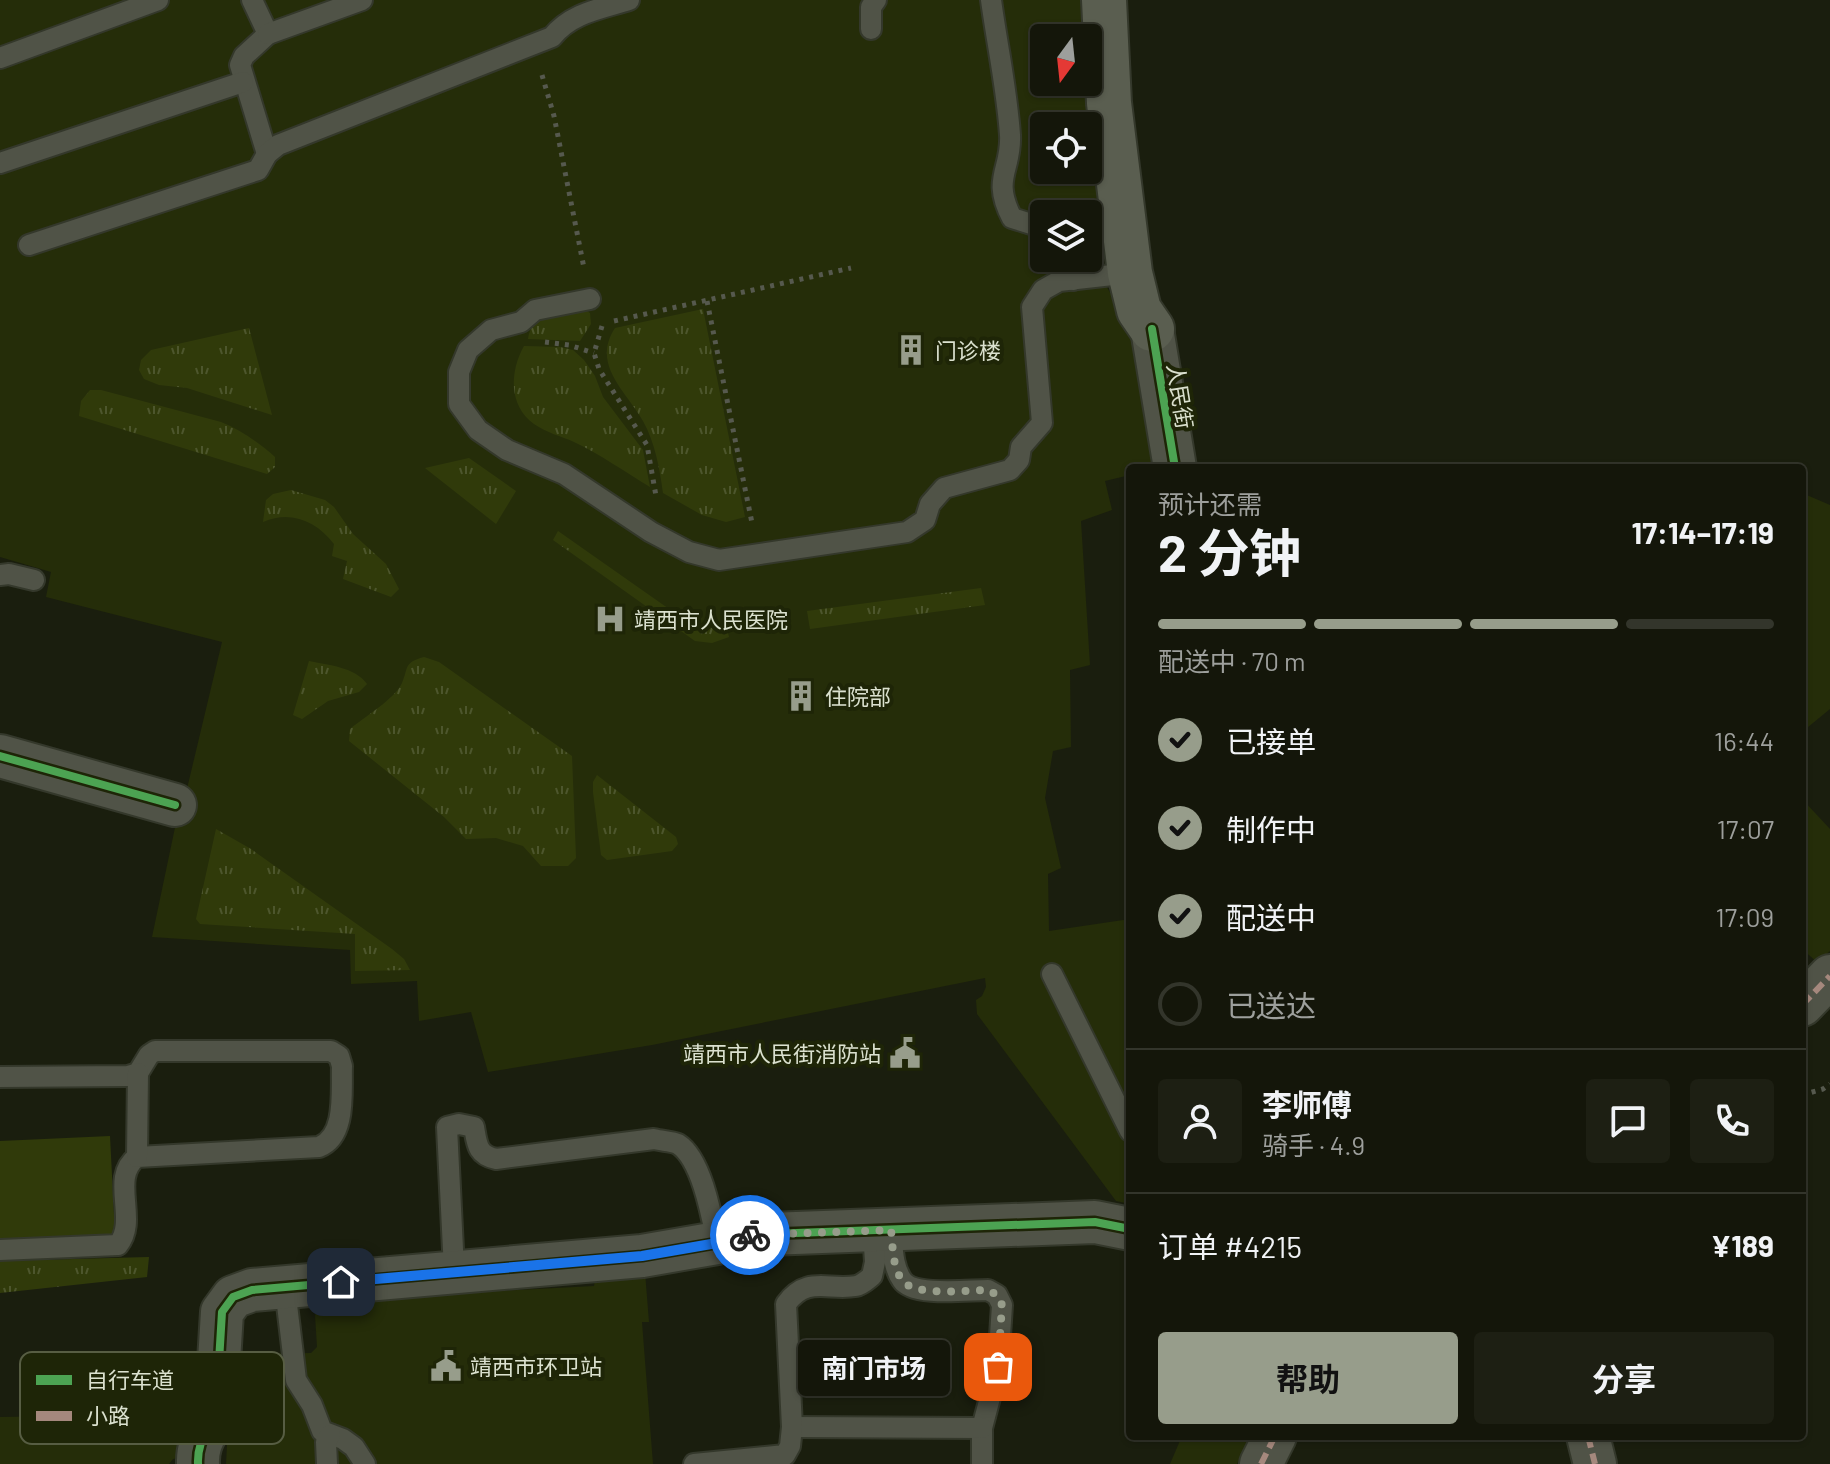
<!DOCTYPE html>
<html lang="zh">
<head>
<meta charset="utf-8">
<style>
	body { margin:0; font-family:Barlow,"Noto Sans SC",sans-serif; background:#1d1f13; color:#f1f3f6; height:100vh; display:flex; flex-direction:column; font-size:30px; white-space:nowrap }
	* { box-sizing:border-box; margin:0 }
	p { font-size:26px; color:#9d9f9c }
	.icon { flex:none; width:44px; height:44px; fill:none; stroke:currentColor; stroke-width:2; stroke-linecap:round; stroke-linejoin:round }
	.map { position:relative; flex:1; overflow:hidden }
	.side { position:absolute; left:1126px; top:464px; width:680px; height:976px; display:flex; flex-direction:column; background:#14160a; border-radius:8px; box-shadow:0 2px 6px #0004,0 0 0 2px #33352b }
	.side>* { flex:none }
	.needle { width:52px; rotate:195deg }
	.tools { position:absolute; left:1030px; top:24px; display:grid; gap:16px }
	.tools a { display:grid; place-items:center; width:72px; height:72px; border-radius:8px; background:#14160a; box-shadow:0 2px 6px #0004,0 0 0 2px #33352b; font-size:40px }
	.pin { position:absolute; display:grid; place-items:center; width:68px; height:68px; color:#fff; margin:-34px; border-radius:16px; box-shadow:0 4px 12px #0006 }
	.courier { position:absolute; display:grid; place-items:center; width:80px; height:80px; margin:-40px; border:6px solid #1a73e8; border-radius:50%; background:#fff; color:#222; box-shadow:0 2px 10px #0007 }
	.bubble { position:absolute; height:56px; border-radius:8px; background:#14160a; box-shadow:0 2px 6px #0004,0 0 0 2px #33352b; font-size:26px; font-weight:700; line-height:56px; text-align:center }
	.headline em { font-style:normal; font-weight:700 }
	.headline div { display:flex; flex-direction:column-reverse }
	.headline { display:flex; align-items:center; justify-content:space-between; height:136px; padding:0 32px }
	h1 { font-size:52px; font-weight:700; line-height:60px }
	.bar { display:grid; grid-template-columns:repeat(4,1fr); gap:12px 8px; align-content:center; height:96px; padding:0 32px }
	.bar i { height:10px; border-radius:6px; background:#33352b }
	.bar .active { background:#979d8b }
	.bar p { grid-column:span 4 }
	.line { display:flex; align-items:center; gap:20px; padding:0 32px; border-top:2px solid #33352b }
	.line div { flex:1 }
	.round { display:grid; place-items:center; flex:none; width:84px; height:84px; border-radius:8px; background:#1d1f13 }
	ol { padding:0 32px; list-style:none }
	li { display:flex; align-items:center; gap:24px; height:88px }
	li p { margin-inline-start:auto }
	li .icon { padding:8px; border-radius:50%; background:#979d8b; color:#111; stroke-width:4 }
	li:last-child { color:#9d9f9c }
	li i { width:44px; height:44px; border:4px solid #33352b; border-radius:50% }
	.primary-button { display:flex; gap:16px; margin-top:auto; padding:16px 32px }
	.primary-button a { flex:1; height:92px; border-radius:8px; background:#979d8b; color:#111; font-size:32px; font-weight:700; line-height:92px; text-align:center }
	.primary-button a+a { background:#1d1f13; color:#f1f3f6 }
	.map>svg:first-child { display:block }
	.built { fill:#252d09; fill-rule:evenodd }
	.grass { fill:url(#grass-tufts) }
	.park { fill:#303a0a }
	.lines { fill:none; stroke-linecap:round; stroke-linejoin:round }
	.service-casing { stroke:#34382b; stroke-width:24 }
	.minor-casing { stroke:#34382b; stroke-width:46 }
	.secondary-casing { stroke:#34382b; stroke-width:48 }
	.path { stroke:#56594e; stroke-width:5; stroke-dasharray:4 6; stroke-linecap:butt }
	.service { stroke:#505347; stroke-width:20 }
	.minor { stroke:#505347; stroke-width:42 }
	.secondary { stroke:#5a5e50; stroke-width:44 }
	.quiet { stroke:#a5887d; stroke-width:6; stroke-dasharray:12 6; stroke-linecap:butt }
	.cycleway-casing { stroke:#1e2507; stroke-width:13 }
	.cycleway { stroke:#4ca352; stroke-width:8 }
	.done { stroke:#979d8b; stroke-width:8; stroke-dasharray:0 14.4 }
	.route { stroke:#1a73e8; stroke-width:10 }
	.labels { text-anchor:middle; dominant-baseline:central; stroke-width:8; stroke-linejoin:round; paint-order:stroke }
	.poi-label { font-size:22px; fill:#dbe1cf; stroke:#1e2507; text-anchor:start }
	.street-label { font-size:22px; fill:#dbe1cf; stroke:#1e2507 }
	.key { fill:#1e2507; stroke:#575d43; stroke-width:2 }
	.key-label { font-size:22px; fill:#dbe1cf }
</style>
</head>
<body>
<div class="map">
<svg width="1830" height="1464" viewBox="0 0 1830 1464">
	<defs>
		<pattern id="grass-tufts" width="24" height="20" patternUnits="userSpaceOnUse" patternTransform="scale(2)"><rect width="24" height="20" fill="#303a0a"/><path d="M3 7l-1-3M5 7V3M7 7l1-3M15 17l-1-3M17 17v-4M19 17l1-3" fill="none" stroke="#4d562d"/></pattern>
	</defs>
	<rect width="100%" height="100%" fill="#1a1e0e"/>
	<g class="built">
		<path d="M0,0h1084l2,38h-42v44h44v-13l16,213 8,14 11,10 41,162h-34v7l-25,6 7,29 -31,11 9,144 -20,5 1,77 -18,4 -8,47 16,70 -13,6 1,57 81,-12v285l-14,-3 -139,-187 -1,-14 6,-4 4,-9 -1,-9 -333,67 -164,27 -17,-60 -52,9 -2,-40 -66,3 -1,-34 -198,-13 25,-119 8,-21 37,-155 -176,-45 5,-25 -51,-15zM1044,126h44v44h-44zM1044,214h44v44h-44z"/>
		<path d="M1802,493l28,12v204l-28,23z"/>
		<path d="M1802,799l28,30v122l-13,11 -15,-13z"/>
		<path d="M645,1272l4,50h-7l11,142h-427l2,-38 7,-4 8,-14v-28l4,-21 7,-5 57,-1 6,-6 -2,-32 5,-15 274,-14 2,-12z"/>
		<path d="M192,1414l-1,27 -8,16 -10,2 -4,5h-169v-47z"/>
		<path d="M1182,1436h68l-13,28h-67z"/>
	</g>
	<g class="grass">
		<path d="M581,307l9,6 1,11 -11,17 -52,-2c4,-27 30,-28 53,-32z"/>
		<path d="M703,309l42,208 -19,5 -24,-7 -39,-22c-3,-23 -8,-51 -20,-72 -17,-30 -52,-56 -28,-93z"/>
		<path d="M249,328l23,87 -85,-27 -28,-3 -15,-6 -5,-9 2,-10 10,-10z"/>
		<path d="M524,346l36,1 13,3 11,10 11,16 8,21 40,53 7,37c-25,-15 -50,-33 -76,-45 -13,-6 -27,-9 -40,-18 -26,-19 -24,-53 -10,-78z"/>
		<path d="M90,390h11l120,32c20,8 38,21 54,35v10l-8,7 -188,-58 2,-15z"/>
		<path d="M469,458l47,33 -20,33 -71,-56z"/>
		<path d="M291,490l34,10 9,7 19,27 33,30 13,25 -8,8 -48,-18 4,-18 -15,-5 2,-12c-18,-23 -43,-34 -71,-22l3,-22 7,-6z"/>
		<path d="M558,531l131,92c14,6 22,4 36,-2l4,16 -17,6 -17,-2 -142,-101z"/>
		<path d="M981,588l4,17 -175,24 -3,-18z"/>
		<path d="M424,657l15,5 133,94 4,102 -8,8h-27l-18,-20 -27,-8 -30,1 -22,-22 -95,-76 1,-12c13,-11 46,-31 52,-46 7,-16 1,-20 22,-26z"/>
		<path d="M309,661c19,4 46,6 58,23l-8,8 -31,9 -26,18 -9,-4z"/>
		<path d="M597,775l79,62 2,7 -6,7 -65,9 -6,-5 -8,-63v-10z"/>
		<path d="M216,829l35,20 141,100 12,10 6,11 -55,1v-37l-155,-10 -4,-5z"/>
		<path d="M149,1257l-2,20 -147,16v-32z"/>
	</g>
	<path class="park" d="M110,1136l5,98 -115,6v-99z"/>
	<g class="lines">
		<defs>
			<g id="service">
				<path d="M252,0l16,34 -24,22 -4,9 27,89"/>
				<path d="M991,0c6,44 16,90 19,135 2,35 -19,43 2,83l32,10"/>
				<path d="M871,29v-22l5,-7"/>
				<path d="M268,34l94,-34"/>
				<path d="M0,58l158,-58"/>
				<path d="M0,163l243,-81"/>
				<path d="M1088,222l37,-4"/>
				<path d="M29,245l229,-75 9,-16 11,-9 274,-108c19,-24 48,-28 77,-37"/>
				<path d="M1071,258l2,22"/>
				<path d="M590,299l-55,11 -14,12 -30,8 -23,20 -9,22v32l19,26 29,20 57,24 87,58 38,20 30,8 188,-28 18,-12 5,-16 14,-16 66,-18 9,-10 2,-13 21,-24 -10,-116 11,-17 16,-9 71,-8"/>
				<path d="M0,575l9,-1 25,6"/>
				<path d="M1052,974l78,157"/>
				<path d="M0,1077l128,-1 10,-3 11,-18 6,-4h176l8,5 3,10c-1,25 5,70 -23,81l-182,10c-28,21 2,63 -19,88l-118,5"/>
				<path d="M137,1157l1,-84"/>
				<path d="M891,1230c2,16 1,36 11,50 11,17 65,10 86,10l9,5 5,10 -4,62 -16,61v36"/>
				<path d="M454,1270l-7,-143 12,-3 15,3c3,17 3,28 22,32l158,-20c7,2 18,2 24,5 24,15 34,74 39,99"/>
				<path d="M285,1288l11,92 16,25 10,26 21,8 11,8 11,17"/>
				<path d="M792,1427l190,1"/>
				<path d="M327,1464l-1,-22 4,-7"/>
				<path d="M694,1464l91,-9 5,-9 2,-19 -6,-123c21,-29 42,-13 70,-18 6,-1 11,-6 16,-10l3,-14 -2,-31"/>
			</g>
			<g id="minor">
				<path d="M1152,329l23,139"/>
				<path d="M0,756l175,49"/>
				<path d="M1802,1005l28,-29"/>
				<path d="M1588,1436l7,28"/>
				<path d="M198,1464c-1,-24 11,-33 18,-53l6,-99 11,-15 19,-7 390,-34 75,-13 23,-8 355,-13 35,7"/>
				<path d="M1261,1464l14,-28"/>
			</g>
			<path id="secondary" d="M1104,0l5,103 21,170 9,37 13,19"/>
		</defs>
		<use href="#service" class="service-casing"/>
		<use href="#minor" class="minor-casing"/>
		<use href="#secondary" class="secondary-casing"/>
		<g class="path">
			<path d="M542,75l12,41 30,152"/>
			<path d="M707,301l45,222"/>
			<path d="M614,321l237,-53"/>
			<path d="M602,326l-8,27 5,16 48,76 9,51"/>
			<path d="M545,342l24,3 25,8"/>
			<path d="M1802,1095l21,-6 7,-5"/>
		</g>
		<use href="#service" class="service"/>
		<use href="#minor" class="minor"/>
		<use href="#secondary" class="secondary"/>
		<g class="quiet">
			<path d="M1802,1005l28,-29"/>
			<path d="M1588,1436l7,28"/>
			<path d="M1261,1464l14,-28"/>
		</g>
		<defs>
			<g id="cycleway">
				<path d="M1152,329l23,139"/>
				<path d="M0,756l175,49"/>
				<path d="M198,1464c-1,-24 11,-33 18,-53l6,-99 11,-15 19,-7 390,-34 75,-13 23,-8 355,-13 35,7"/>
			</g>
		</defs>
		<use href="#cycleway" class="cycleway-casing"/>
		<use href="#cycleway" class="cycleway"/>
	</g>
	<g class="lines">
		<path class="done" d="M750,1235l141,-5c2,16 1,36 11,50 11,17 66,10 86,10l9,5 5,10 -4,62"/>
		<path class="route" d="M341,1282l301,-26 75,-13 23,-8h10"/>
	</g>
	<defs>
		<symbol id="building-bare" viewBox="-9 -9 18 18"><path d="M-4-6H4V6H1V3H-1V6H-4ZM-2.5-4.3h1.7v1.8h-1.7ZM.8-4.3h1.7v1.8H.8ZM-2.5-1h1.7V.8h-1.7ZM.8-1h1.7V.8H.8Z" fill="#979d8b" stroke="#1e2507" stroke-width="2.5" paint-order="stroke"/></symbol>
		<symbol id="hospital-bare" viewBox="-9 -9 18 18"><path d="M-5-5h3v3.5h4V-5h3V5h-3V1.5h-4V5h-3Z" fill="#979d8b" stroke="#1e2507" stroke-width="2.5" paint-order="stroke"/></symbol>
		<symbol id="civic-bare" viewBox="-9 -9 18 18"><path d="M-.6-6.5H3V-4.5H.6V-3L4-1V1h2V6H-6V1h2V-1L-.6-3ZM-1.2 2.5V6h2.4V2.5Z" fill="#979d8b" stroke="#1e2507" stroke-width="2.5" paint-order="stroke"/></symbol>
	</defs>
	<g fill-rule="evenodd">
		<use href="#building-bare" x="889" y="328" width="44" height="44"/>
		<use href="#hospital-bare" x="588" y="597" width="44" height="44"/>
		<use href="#building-bare" x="779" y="674" width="44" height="44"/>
		<use href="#civic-bare" x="883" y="1031" width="44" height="44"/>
		<use href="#civic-bare" x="424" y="1344" width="44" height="44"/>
	</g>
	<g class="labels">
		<g class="poi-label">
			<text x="935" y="350">门诊楼</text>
			<text x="634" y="619">靖西市人民医院</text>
			<text x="825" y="696">住院部</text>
			<text x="881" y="1053" text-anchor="end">靖西市人民街消防站</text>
			<text x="470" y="1366">靖西市环卫站</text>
		</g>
		<g class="street-label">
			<text transform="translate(1181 396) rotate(81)">人民街</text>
		</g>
	</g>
	<rect x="20" y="1352" width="264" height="92" rx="12" class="key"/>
	<rect x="36" y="1375" width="36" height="10" fill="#4ca352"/>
	<rect x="36" y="1411" width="36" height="10" fill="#a5887d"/>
	<g class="key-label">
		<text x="86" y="1388">自行车道</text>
		<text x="86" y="1424">小路</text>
	</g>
</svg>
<div class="tools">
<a><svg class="needle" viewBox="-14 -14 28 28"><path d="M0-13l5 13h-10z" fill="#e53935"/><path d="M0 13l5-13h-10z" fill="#9d9f9c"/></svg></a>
<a><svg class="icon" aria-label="locate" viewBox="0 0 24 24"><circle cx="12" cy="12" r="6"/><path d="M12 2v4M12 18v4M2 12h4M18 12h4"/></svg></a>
<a><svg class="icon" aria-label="layers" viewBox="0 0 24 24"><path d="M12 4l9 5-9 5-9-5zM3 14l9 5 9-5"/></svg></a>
</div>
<div class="pin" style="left:998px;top:1367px;background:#ea580c"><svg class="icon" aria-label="bag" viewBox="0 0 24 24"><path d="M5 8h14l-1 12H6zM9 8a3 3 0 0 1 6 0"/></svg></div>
<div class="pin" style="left:341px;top:1282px;background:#1f2937"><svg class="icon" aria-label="home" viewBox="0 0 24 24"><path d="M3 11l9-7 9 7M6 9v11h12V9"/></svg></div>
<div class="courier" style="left:750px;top:1235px"><svg class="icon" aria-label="bike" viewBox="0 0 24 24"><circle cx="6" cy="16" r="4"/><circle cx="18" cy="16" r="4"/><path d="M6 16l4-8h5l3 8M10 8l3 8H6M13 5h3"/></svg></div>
<div class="bubble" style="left:798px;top:1340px;width:152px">南门市场</div>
<section class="side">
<div class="headline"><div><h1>2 分钟</h1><p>预计还需</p></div><em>17:14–17:19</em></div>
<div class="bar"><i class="active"></i><i class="active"></i><i class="active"></i><i></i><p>配送中 · 70 m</p></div>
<ol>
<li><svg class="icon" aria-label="check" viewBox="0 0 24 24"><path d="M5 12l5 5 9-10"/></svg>已接单<p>16:44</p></li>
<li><svg class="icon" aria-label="check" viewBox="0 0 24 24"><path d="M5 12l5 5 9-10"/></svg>制作中<p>17:07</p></li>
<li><svg class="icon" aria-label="check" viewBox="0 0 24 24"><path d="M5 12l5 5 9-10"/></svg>配送中<p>17:09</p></li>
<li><i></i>已送达</li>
</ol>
<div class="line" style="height:144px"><a class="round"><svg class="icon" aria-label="person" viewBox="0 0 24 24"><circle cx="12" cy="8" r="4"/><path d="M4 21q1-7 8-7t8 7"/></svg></a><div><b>李师傅</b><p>骑手 · 4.9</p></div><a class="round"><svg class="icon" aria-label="chat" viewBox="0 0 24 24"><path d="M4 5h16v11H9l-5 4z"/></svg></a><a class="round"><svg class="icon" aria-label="phone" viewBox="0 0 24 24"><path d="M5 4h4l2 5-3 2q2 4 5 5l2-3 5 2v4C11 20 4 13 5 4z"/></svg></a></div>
<div class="line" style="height:104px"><div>订单 #4215</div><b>¥189</b></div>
<div class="primary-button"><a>帮助</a><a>分享</a></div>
</section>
</div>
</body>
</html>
